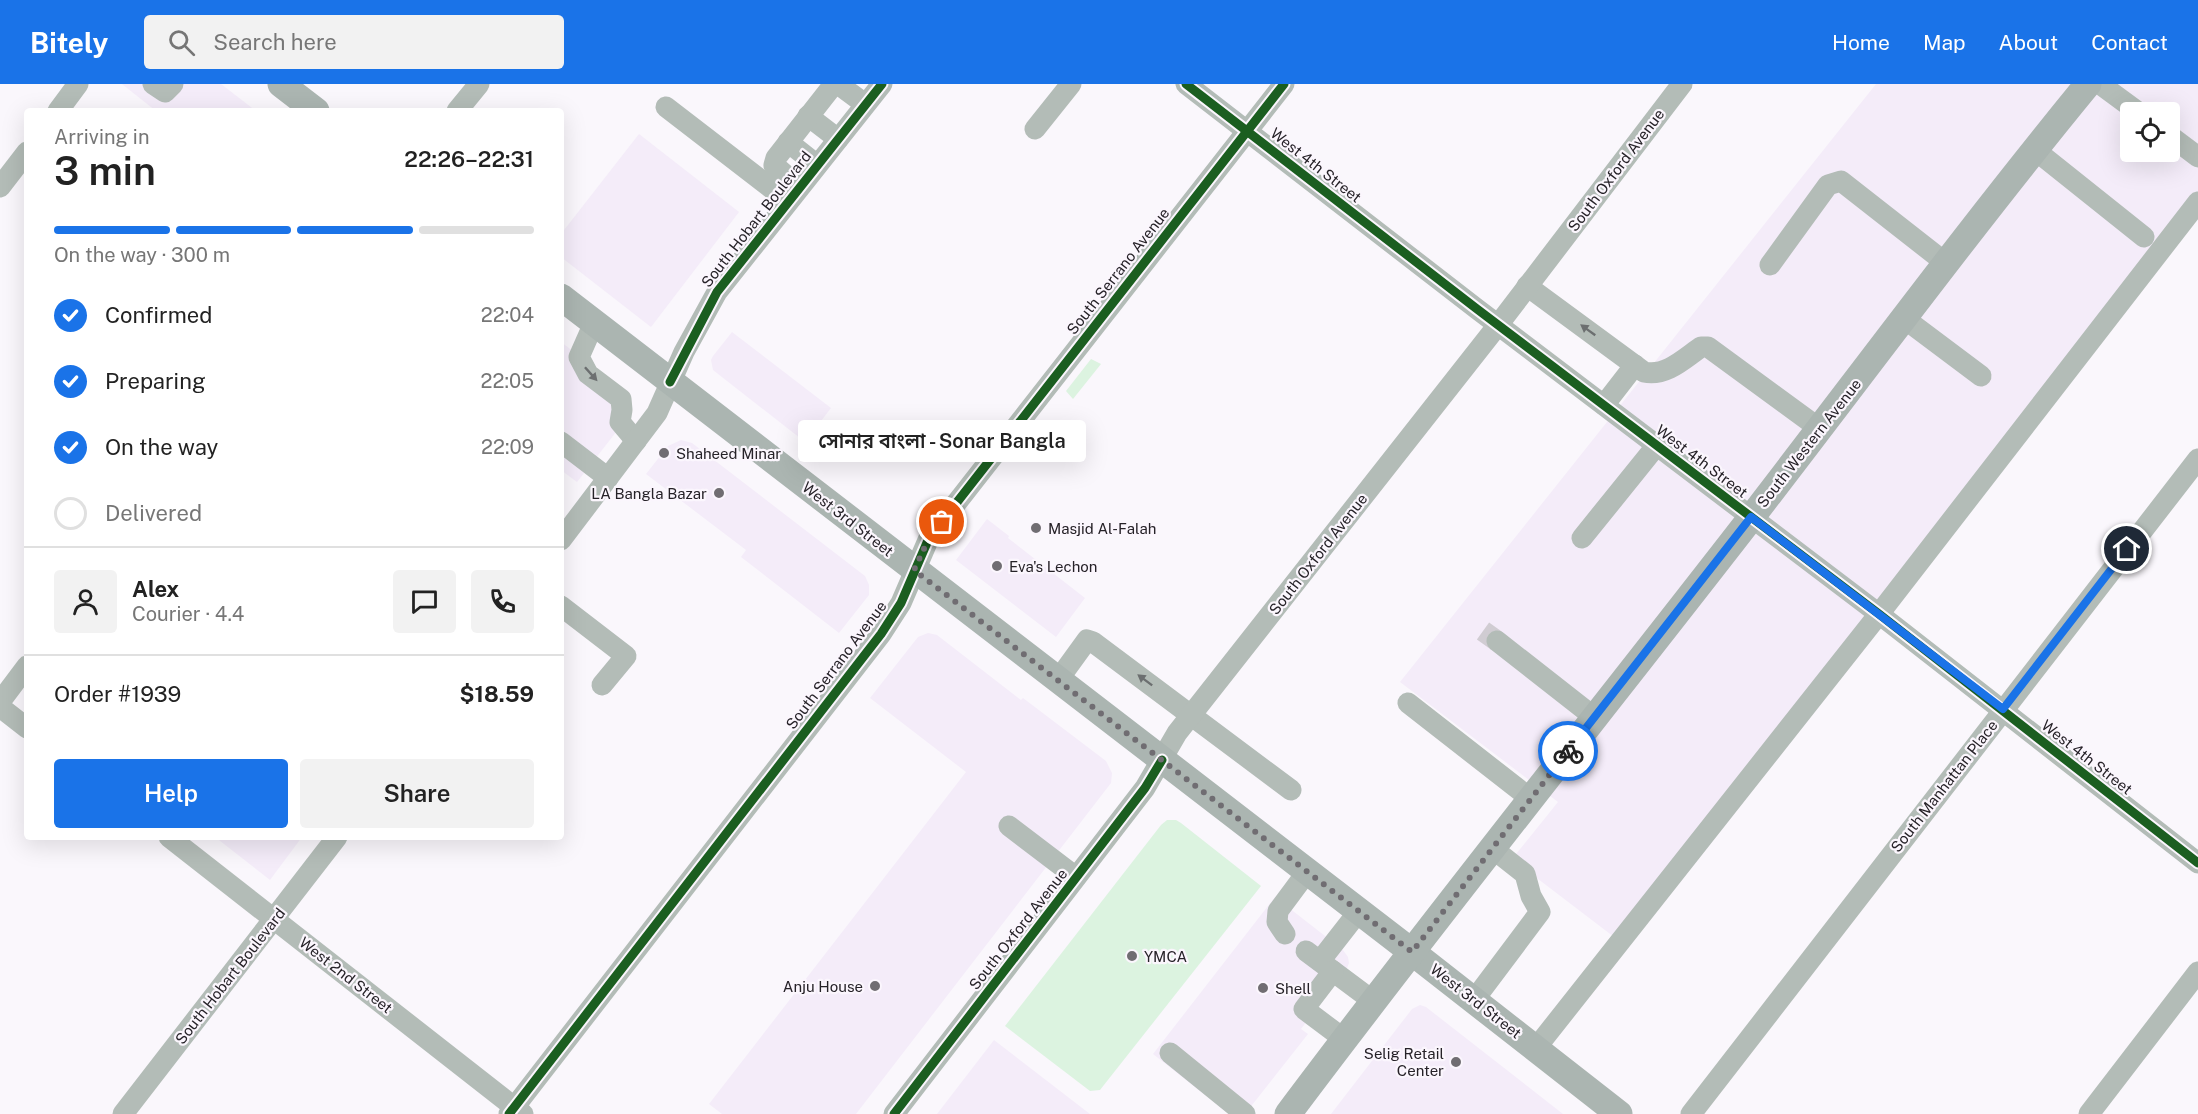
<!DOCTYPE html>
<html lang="en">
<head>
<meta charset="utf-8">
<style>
	body { margin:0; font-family:"Public Sans","Noto Sans Bengali",sans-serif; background:#f2f2f2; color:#222; height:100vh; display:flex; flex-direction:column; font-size:22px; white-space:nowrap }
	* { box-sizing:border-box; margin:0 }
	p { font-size:20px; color:#767676 }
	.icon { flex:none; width:33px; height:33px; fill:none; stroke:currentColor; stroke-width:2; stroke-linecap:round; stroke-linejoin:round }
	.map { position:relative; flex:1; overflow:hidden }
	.sheet { position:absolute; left:24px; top:24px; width:540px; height:732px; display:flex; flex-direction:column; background:#fff; border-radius:6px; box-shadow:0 6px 24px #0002 }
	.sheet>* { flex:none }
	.controls { position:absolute; left:2120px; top:18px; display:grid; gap:12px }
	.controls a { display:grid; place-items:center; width:60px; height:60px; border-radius:6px; background:#fff; box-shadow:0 6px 24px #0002; font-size:30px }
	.pin { position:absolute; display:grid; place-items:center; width:51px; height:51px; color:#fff; margin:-26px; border:3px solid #fff; border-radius:50%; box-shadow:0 2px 6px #0007 }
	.courier { position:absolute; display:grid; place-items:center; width:60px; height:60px; margin:-30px; border:4px solid #1a73e8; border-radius:50%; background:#fff; color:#222; box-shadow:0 2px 8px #0007 }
	.bubble { position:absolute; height:42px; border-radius:6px; background:#fff; box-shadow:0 6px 24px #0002; font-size:20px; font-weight:600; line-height:42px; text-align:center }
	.summary em { font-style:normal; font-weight:600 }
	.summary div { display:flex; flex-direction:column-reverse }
	.summary { display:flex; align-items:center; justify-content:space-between; height:102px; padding:0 30px }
	h1 { font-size:39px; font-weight:600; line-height:45px }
	.bar { display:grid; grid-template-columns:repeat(4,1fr); gap:9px 6px; align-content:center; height:72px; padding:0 30px }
	.bar i { height:8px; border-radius:4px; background:#e0e0e0 }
	.bar .on { background:#1a73e8 }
	.bar p { grid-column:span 4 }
	.line { display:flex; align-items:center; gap:15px; padding:0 30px; border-top:2px solid #e0e0e0 }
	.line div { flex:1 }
	.round { display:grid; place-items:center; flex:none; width:63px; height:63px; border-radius:6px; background:#f2f2f2 }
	ol { padding:0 30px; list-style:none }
	li { display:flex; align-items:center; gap:18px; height:66px }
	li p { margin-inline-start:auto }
	li .icon { padding:6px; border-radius:50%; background:#1a73e8; color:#fff; stroke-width:4 }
	li:last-child { color:#767676 }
	li i { width:33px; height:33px; border:3px solid #e0e0e0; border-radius:50% }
	.action { display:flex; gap:12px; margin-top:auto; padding:12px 30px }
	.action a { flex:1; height:69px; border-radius:6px; background:#1a73e8; color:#fff; font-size:24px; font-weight:600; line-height:69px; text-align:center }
	.action a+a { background:#f2f2f2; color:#222 }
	header { display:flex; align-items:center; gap:36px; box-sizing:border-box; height:84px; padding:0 30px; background:#1a73e8; color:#fff }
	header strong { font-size:28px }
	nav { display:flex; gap:33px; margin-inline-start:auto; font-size:21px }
	.search { width:420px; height:54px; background:#f2f2f2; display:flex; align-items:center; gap:15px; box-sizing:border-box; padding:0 21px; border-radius:6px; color:#767676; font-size:22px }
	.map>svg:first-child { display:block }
	.built { fill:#f4ecf9; fill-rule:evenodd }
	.green { fill:#dcf3e0 }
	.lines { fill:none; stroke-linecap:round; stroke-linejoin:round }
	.minor-tunnel { stroke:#d0ccd2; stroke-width:21; stroke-dasharray:21 10; stroke-linecap:butt }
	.minor { stroke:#b3bcb7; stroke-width:21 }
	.major { stroke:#abb5b1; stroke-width:27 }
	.cycleway-casing { stroke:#fbf6fd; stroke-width:13 }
	.cycleway { stroke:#1b5e20; stroke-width:9 }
	.oneway { fill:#6c6f70 }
	.done { stroke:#706d72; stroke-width:6; stroke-dasharray:0 10.8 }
	.route { stroke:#1a73e8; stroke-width:8 }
	.poi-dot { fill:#706d72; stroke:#fbf6fd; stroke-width:2 }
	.labels { text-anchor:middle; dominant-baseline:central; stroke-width:4.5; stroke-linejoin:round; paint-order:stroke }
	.street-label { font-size:15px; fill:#262228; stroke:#fbf6fd }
	.poi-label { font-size:15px; fill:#262228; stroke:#fbf6fd; text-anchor:start }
</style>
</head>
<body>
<header>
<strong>Bitely</strong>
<div class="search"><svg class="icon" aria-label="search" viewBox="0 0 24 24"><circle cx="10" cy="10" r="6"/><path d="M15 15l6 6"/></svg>Search here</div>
<nav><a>Home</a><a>Map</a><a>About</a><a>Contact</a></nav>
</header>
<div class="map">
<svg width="2198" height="1030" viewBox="0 0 2198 1030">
	<rect width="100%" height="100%" fill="#faf7fc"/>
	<g class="built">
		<path d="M122,0h99l35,27h-100z"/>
		<path d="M1876,0h322v120l-580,736 -106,-81 46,-57 -158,-120zM2130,28h39v40h-39z"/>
		<path d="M639,50l100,78 -88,115 -90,-70v-23z"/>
		<path d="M732,248l99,76 -26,34 -92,-72 -2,-10 2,-4z"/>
		<path d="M561,258l64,49 2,27 -50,64 -16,-12z"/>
		<path d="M681,356l11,3 173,133 4,9v10l-30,38 -98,-76 5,-7 -100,-76 22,-28z"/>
		<path d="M987,435l22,17 -1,2 77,60 -29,39 -100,-77z"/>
		<path d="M928,549l9,2 84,65 2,-2 83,63 6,12 -1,10 -255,331h-134l-13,-10 257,-332 -96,-74 48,-61z"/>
		<path d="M215,753h87l-32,43z"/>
		<path d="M1275,813l68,53 5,7 1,6 -2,5 -46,61 7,5 -63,80h-16l-76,-60z"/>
		<path d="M1420,921l6,2 137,107h-232l81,-105z"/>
		<path d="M994,956l96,74h-153z"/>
	</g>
	<g class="green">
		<path d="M1091,275l10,5 -28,35 -7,-8z"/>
		<path d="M1167,736h9l5,3 80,63 -161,204 -10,1 -85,-65 156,-201z"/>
	</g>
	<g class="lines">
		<path class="minor-tunnel" d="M1483,547l14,10"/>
		<g class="minor">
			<path d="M153,0l12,8 8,-8"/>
			<path d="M838,0l27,20"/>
			<path d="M1186,0l291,225 402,305 319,249"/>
			<path d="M2100,0l38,28"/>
			<path d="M666,23l122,94"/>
			<path d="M58,27l20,-27"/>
			<path d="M457,27l22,-27"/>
			<path d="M808,32l30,23"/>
			<path d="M1035,45l36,-45"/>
			<path d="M2169,51l29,22"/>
			<path d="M788,58l29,23"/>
			<path d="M2035,66l109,87"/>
			<path d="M0,103l27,-35"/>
			<path d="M799,103l-25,-22 2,-7 58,-74"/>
			<path d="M1770,181l58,-80 13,-4 106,83"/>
			<path d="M1527,202l117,86c22,5 41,-14 57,-25h7l112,82"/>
			<path d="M1905,235l76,57"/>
			<path d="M594,239l-15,34 9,17 33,25 1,11 -2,12 16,19"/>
			<path d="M1604,321l31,-40"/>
			<path d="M561,358l47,36"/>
			<path d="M1582,454l75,-93"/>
			<path d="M561,456l96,-127 27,-61 33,-60 165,-208"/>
			<path d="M561,522l65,50 -24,29"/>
			<path d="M1497,557l97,76"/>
			<path d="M1058,596l29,-40 6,2 198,148"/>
			<path d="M0,618l27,-36"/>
			<path d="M1408,619l123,96"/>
			<path d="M0,623l27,21"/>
			<path d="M1009,742l67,51"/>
			<path d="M169,753l354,277"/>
			<path d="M1285,850l-8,-12 1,-11 29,-39"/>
			<path d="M1306,867l67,50"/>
			<path d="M1320,877l39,-50"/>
			<path d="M1333,887l-29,38 40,30"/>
			<path d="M1474,916l66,-88 -9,-16 -6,-22 -33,-26"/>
			<path d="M1536,964l343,-434 319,-412"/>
			<path d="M1170,969l75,61"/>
			<path d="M123,1030l214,-277"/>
			<path d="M509,1030l372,-480 20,-31 28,-65 355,-454"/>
			<path d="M894,1030l251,-326 32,-55 321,-408 184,-241"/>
			<path d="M1691,1030l507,-655"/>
			<path d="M2089,1030l109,-142"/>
		</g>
		<g class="major">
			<path d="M281,0l35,27"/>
			<path d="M561,213l851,655 207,162"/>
			<path d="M1288,1030c152,-203 311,-400 466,-600 111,-144 219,-290 334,-430"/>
		</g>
		<defs>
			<g id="cycleway">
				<path d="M1186,0l291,225 402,305 319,249"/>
				<path d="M670,298l47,-90 165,-208"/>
				<path d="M509,1030l372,-480 20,-31 28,-65 355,-454"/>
				<path d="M894,1030l251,-326 17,-28"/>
			</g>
		</defs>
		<use href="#cycleway" class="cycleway-casing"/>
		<use href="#cycleway" class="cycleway"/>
	</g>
	<defs><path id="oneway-solid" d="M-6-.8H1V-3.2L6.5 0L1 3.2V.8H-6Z" transform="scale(1.5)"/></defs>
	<g class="oneway">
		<use href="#oneway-solid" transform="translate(1588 246) rotate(-144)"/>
		<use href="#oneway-solid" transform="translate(591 290) rotate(48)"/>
		<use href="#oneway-solid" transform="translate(1145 596) rotate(-143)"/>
	</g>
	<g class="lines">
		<path class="done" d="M942,438l-13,16 -15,32 498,382 156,-201"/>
		<path class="route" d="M1568,667l183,-234 252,192 124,-160"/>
	</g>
	<g class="poi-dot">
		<circle cx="664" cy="369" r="6"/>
		<circle cx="719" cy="409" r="6"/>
		<circle cx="1036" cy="444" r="6"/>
		<circle cx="997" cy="482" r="6"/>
		<circle cx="1132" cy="872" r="6"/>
		<circle cx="875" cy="902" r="6"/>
		<circle cx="1263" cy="904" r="6"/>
		<circle cx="1456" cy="978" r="6"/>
	</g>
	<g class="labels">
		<g class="street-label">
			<text transform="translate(1316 81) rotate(38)">West 4th Street</text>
			<text transform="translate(1616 86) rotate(-53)">South Oxford Avenue</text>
			<text transform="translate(756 135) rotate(-52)">South Hobart Boulevard</text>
			<text transform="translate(1118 187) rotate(-52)">South Serrano Avenue</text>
			<text transform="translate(1809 359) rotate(-52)">South Western Avenue</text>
			<text transform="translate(1702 377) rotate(37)">West 4th Street</text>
			<text transform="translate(848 435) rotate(38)">West 3rd Street</text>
			<text transform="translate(1318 470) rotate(-52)">South Oxford Avenue</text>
			<text transform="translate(836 581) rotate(-53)">South Serrano Avenue</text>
			<text transform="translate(2087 673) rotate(38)">West 4th Street</text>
			<text transform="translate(1944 702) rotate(-52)">South Manhattan Place</text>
			<text transform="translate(1018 845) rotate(-52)">South Oxford Avenue</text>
			<text transform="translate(346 891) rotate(38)">West 2nd Street</text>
			<text transform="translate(230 892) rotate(-52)">South Hobart Boulevard</text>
			<text transform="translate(1476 917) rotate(38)">West 3rd Street</text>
		</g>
		<g class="poi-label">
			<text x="676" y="369">Shaheed Minar</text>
			<text x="707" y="409" text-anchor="end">LA Bangla Bazar</text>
			<text x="1048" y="444">Masjid Al-Falah</text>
			<text x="1009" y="482">Eva's Lechon</text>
			<text x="1144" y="872">YMCA</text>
			<text x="863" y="902" text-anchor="end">Anju House</text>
			<text x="1275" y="904">Shell</text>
			<text x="1444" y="969" text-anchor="end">Selig Retail<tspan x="1444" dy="17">Center</tspan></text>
		</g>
	</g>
</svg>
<div class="controls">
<a><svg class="icon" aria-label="locate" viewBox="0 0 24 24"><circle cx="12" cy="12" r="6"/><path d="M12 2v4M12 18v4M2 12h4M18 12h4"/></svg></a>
</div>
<div class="pin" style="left:942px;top:438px;background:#ea580c"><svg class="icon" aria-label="bag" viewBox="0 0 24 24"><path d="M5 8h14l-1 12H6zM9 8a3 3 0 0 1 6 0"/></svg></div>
<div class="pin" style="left:2127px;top:465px;background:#1f2937"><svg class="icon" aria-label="home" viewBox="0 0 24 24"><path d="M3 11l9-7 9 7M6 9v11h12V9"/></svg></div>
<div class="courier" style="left:1568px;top:667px"><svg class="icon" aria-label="bike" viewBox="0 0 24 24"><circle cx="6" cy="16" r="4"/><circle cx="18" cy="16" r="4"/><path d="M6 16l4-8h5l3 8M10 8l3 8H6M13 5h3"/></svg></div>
<div class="bubble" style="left:798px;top:336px;width:288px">সোনার বাংলা - Sonar Bangla</div>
<section class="sheet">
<div class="summary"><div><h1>3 min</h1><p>Arriving in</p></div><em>22:26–22:31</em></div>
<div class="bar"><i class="on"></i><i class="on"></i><i class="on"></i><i></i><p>On the way · 300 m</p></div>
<ol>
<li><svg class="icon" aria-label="check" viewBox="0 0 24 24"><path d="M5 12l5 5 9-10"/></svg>Confirmed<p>22:04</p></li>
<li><svg class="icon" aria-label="check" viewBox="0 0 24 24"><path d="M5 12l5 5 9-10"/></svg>Preparing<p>22:05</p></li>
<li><svg class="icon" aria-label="check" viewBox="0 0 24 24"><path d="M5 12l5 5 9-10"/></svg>On the way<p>22:09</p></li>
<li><i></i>Delivered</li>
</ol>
<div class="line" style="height:108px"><a class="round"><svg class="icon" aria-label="person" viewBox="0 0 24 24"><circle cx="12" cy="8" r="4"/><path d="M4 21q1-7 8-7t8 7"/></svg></a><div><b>Alex</b><p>Courier · 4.4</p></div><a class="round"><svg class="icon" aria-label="chat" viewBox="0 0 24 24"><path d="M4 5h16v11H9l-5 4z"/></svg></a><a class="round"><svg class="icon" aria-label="phone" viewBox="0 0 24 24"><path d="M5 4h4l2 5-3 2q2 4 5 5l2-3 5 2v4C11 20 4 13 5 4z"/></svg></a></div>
<div class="line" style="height:78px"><div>Order #1939</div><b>$18.59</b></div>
<div class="action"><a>Help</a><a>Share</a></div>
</section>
</div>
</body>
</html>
